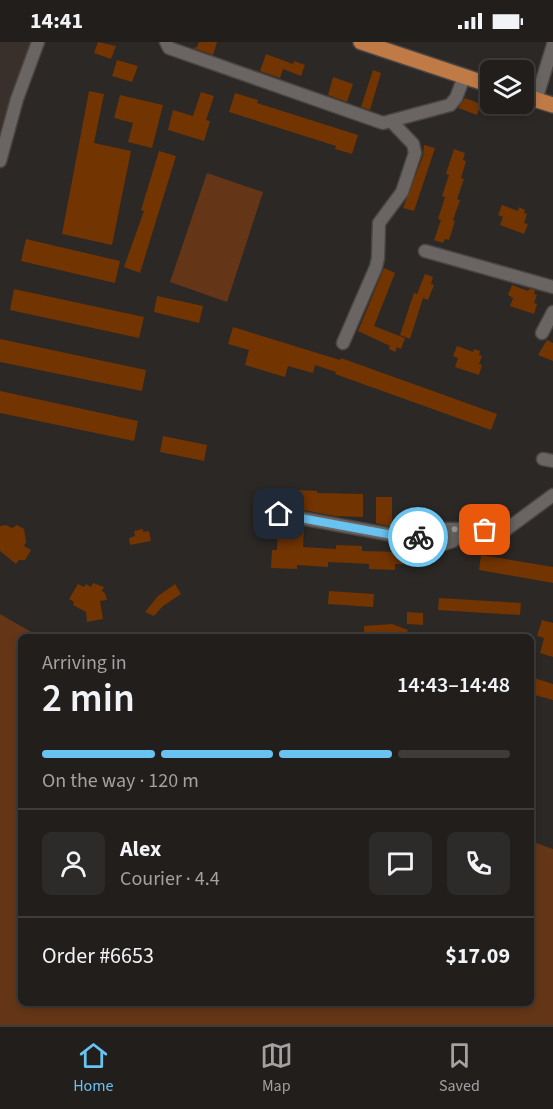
<!DOCTYPE html>
<html lang="en">
<head>
<meta charset="utf-8">
<style>
	body { margin:0; font-family:"Source Sans 3",sans-serif; background:#2d2b29; color:#f1f3f6; height:100vh; display:flex; flex-direction:column; font-size:22px; white-space:nowrap }
	* { box-sizing:border-box; margin:0 }
	p { font-size:20px; color:#a2a2a3 }
	.icon { flex:none; width:33px; height:33px; fill:none; stroke:currentColor; stroke-width:2; stroke-linecap:round; stroke-linejoin:round }
	.map { position:relative; flex:1; overflow:hidden }
	.side { position:absolute; left:18px; top:592px; width:516px; height:372px; display:flex; flex-direction:column; background:#211e1c; border-radius:9px; box-shadow:0 3px 9px #0003,0 0 0 2px #3e3c3b }
	.side>* { flex:none }
	.fabs { position:absolute; left:480px; top:18px; display:grid; gap:12px }
	.fabs a { display:grid; place-items:center; width:54px; height:54px; border-radius:9px; background:#211e1c; box-shadow:0 3px 9px #0003,0 0 0 2px #3e3c3b; font-size:30px }
	.pin { position:absolute; display:grid; place-items:center; width:51px; height:51px; color:#fff; margin:-26px; border-radius:12px; box-shadow:0 3px 9px #0006 }
	.courier { position:absolute; display:grid; place-items:center; width:60px; height:60px; margin:-30px; border:4px solid #69c3f1; border-radius:50%; background:#fff; color:#222; box-shadow:0 2px 8px #0007 }
	.head em { font-style:normal; font-weight:600 }
	.head div { display:flex; flex-direction:column-reverse }
	.head { display:flex; align-items:center; justify-content:space-between; height:102px; padding:0 24px }
	h1 { font-size:39px; font-weight:600; line-height:45px }
	.bar { display:grid; grid-template-columns:repeat(4,1fr); gap:9px 6px; align-content:center; height:72px; padding:0 24px }
	.bar i { height:8px; border-radius:4px; background:#3e3c3b }
	.bar .selected { background:#69c3f1 }
	.bar p { grid-column:span 4 }
	.line { display:flex; align-items:center; gap:15px; padding:0 24px; border-top:2px solid #3e3c3b }
	.line div { flex:1 }
	.round { display:grid; place-items:center; flex:none; width:63px; height:63px; border-radius:9px; background:#2d2b29 }
	.status { display:flex; justify-content:space-between; align-items:center; height:42px; padding:0 30px; background:#211e1c; direction:ltr }
	.status svg { height:16px; fill:currentColor }
	.tabs { display:flex; justify-content:space-around; align-items:center; height:84px; border-top:2px solid #3e3c3b; background:#211e1c; font-size:16px; color:#a2a2a3 }
	.tabs a { display:grid; justify-items:center; gap:3px }
	.tabs .selected { color:#69c3f1 }
	.map>svg:first-child { display:block }
	.built { fill:#3a302b }
	.green { fill:#643617 }
	.building { fill:#723400 }
	.lines { fill:none; stroke-linecap:round; stroke-linejoin:round }
	.minor-casing { stroke:#494542; stroke-width:15 }
	.major-casing { stroke:#494542; stroke-width:18 }
	.minor { stroke:#6a6562; stroke-width:12 }
	.major { stroke:#c07a46; stroke-width:15 }
	.done { stroke:#9e9b99; stroke-width:6; stroke-dasharray:0 10.8 }
	.route { stroke:#69c3f1; stroke-width:8 }
</style>
</head>
<body>
<div class="status"><b>14:41</b><svg viewBox="0 0 49 12"><path d="M0 12V9h3v3zM5 12V6h3v6zM10 12V3h3v9zM15 12V0h3v12zM26 1h20v11H26zM47 4h2v5h-2z"/></svg></div>
<div class="map">
<svg width="553" height="983" viewBox="0 0 553 983">
	<rect width="100%" height="100%" fill="#2c2825"/>
	<path class="built" d="M0,0h31l-31,98z"/>
	<g class="green">
		<path d="M207,131l56,19 -36,110 -57,-20z"/>
		<path d="M0,572l40,23 -19,1v366h510v-163l22,8v176h-553z"/>
	</g>
	<g class="building">
		<path d="M98,0l18,4 -5,13 -17,-6z"/>
		<path d="M199,0h18l-4,13 -20,-7 4,-1z"/>
		<path d="M266,12l27,10 1,-3 11,4 -4,11 -18,-7 -3,9 -20,-7z"/>
		<path d="M117,18l21,6 -6,16 -20,-6z"/>
		<path d="M373,28l8,3 -11,37 -9,-3z"/>
		<path d="M333,35l20,7 -6,18 -19,-7z"/>
		<path d="M89,49l15,3 -10,49 37,8 -19,94 -50,-11z"/>
		<path d="M201,50l13,4 -8,24 4,1 -6,20 -36,-11 5,-20 20,6z"/>
		<path d="M235,51l23,7 -1,3 101,32 -6,19 -17,-5 1,-3 -107,-34z"/>
		<path d="M120,53l43,10 -11,43 -24,-6 5,-19 -19,-5z"/>
		<path d="M465,56l16,6 -4,11 -19,-7z"/>
		<path d="M424,103l11,3 -21,63 -11,-3 20,-52z"/>
		<path d="M454,107l11,4 -2,7 3,1 -5,17 3,1 -7,20 3,1 -7,20 2,1 -6,19 -4,-1 -2,4 -9,-3 7,-20 -3,-1 7,-22 -3,-1 7,-21 -3,-1z"/>
		<path d="M159,109l17,5 -36,117 -16,-6 20,-56 -3,-1z"/>
		<path d="M502,163l16,6 1,-4 6,3 -1,3 3,1 -3,9 4,1 -4,10 -24,-9 3,-8 -5,-2z"/>
		<path d="M26,197l94,22 -5,22 -94,-22z"/>
		<path d="M384,226l11,5 -21,53 31,12 -4,11 -4,-2 -2,5 -6,-3 1,-3 -32,-15z"/>
		<path d="M425,232l8,3 -2,7 3,1 -6,15 -5,-2 -13,41 -10,-4 14,-42 3,1z"/>
		<path d="M512,243l16,6 1,-2 6,1 -1,4 3,1 -3,8 3,1 -3,10 -24,-8 3,-8 -5,-3z"/>
		<path d="M14,247l130,28 -5,21 -129,-28z"/>
		<path d="M157,254l46,10 -4,17 -45,-11z"/>
		<path d="M233,285l107,33 1,-2 156,56 -6,16 -156,-56 1,-2 -21,-7 -2,8 -25,-7 -3,11 -40,-12 4,-15 -21,-6z"/>
		<path d="M0,297l146,31 -4,21 -142,-29z"/>
		<path d="M547,298l6,3v18l-15,-6z"/>
		<path d="M457,304l16,6 1,-3 6,2 -1,4 3,1 -3,8 3,1 -3,10 -24,-8 3,-9 -5,-2z"/>
		<path d="M0,349l138,30 -4,20 -134,-28z"/>
		<path d="M163,394l44,9 -3,16 -44,-9z"/>
		<path d="M281,447l36,2v2l46,1v23l-28,-1 -54,-10z"/>
		<path d="M376,455h16v30l-16,-4z"/>
		<path d="M407,471h26v16l-25,-1z"/>
		<path d="M278,482l26,3 -1,20 33,2v-4l26,1v5l39,1 1,-6 26,1 -1,18 -32,-1v6l-26,-1v-5l-41,-2v5l-31,-2v4l-26,-1 1,-18h5z"/>
		<path d="M6,483l6,3 5,-3 7,4 2,13 -2,4 7,4 -6,10h-6l-3,4 -16,-13v-25z"/>
		<path d="M143,487v3l6,-1 2,10 -21,4 -1,-7 6,-2 -1,-5z"/>
		<path d="M481,513l72,12v16l-74,-13z"/>
		<path d="M93,541l11,4 -2,4 3,2 2,7 -7,1 3,18 -16,3 -1,-10 -13,-7 1,-3 -5,-3 9,-15 6,3 2,-3 5,3z"/>
		<path d="M175,542l6,10 -18,12 -9,10 -9,-4 13,-16z"/>
		<path d="M329,549l45,3 -1,13 -45,-3z"/>
		<path d="M439,556l82,5 -1,12 -82,-5z"/>
		<path d="M407,570l16,1v12l-16,-1z"/>
		<path d="M542,578l11,3v34l-13,-4 4,-15 -7,-2z"/>
		<path d="M392,582l16,6 -3,8 -41,-1v-11z"/>
		<path d="M531,635l22,7v16l-22,-6z"/>
	</g>
	<g class="lines">
		<defs>
			<g id="minor">
				<path d="M166,0l3,6 214,75 67,-18 6,-7 8,-21"/>
				<path d="M536,58l17,-55"/>
				<path d="M0,119l17,-62 21,-57"/>
				<path d="M425,209l128,36"/>
				<path d="M542,291l11,-21"/>
				<path d="M343,301l33,-76 2,-9 1,-35 23,-31 13,-39 -2,-9 -22,-23"/>
				<path d="M543,417l10,2"/>
				<path d="M279,472l119,22 41,2"/>
				<path d="M450,488l4,4 -1,7 -9,3 -5,-8 6,-7h62l46,-34"/>
			</g>
			<g id="major">
				<path d="M361,0l129,43"/>
				<path d="M524,54l29,9"/>
			</g>
		</defs>
		<use href="#minor" class="minor-casing"/>
		<use href="#major" class="major-casing"/>
		<use href="#minor" class="minor"/>
		<use href="#major" class="major"/>
	</g>
	<g class="lines">
		<path class="done" d="M418,495l22,1 1,-7 5,-2 39,1"/>
		<path class="route" d="M279,472l119,22 20,1"/>
	</g>
</svg>
<div class="fabs">
<a><svg class="icon" aria-label="layers" viewBox="0 0 24 24"><path d="M12 4l9 5-9 5-9-5zM3 14l9 5 9-5"/></svg></a>
</div>
<div class="pin" style="left:485px;top:488px;background:#ea580c"><svg class="icon" aria-label="bag" viewBox="0 0 24 24"><path d="M5 8h14l-1 12H6zM9 8a3 3 0 0 1 6 0"/></svg></div>
<div class="pin" style="left:279px;top:472px;background:#1f2937"><svg class="icon" aria-label="home" viewBox="0 0 24 24"><path d="M3 11l9-7 9 7M6 9v11h12V9"/></svg></div>
<div class="courier" style="left:418px;top:495px"><svg class="icon" aria-label="bike" viewBox="0 0 24 24"><circle cx="6" cy="16" r="4"/><circle cx="18" cy="16" r="4"/><path d="M6 16l4-8h5l3 8M10 8l3 8H6M13 5h3"/></svg></div>
<section class="side">
<div class="head"><div><h1>2 min</h1><p>Arriving in</p></div><em>14:43–14:48</em></div>
<div class="bar"><i class="selected"></i><i class="selected"></i><i class="selected"></i><i></i><p>On the way · 120 m</p></div>
<div class="line" style="height:108px"><a class="round"><svg class="icon" aria-label="person" viewBox="0 0 24 24"><circle cx="12" cy="8" r="4"/><path d="M4 21q1-7 8-7t8 7"/></svg></a><div><b>Alex</b><p>Courier · 4.4</p></div><a class="round"><svg class="icon" aria-label="chat" viewBox="0 0 24 24"><path d="M4 5h16v11H9l-5 4z"/></svg></a><a class="round"><svg class="icon" aria-label="phone" viewBox="0 0 24 24"><path d="M5 4h4l2 5-3 2q2 4 5 5l2-3 5 2v4C11 20 4 13 5 4z"/></svg></a></div>
<div class="line" style="height:78px"><div>Order #6653</div><b>$17.09</b></div>
</section>
</div>
<nav class="tabs">
<a class="selected"><svg class="icon" aria-label="home" viewBox="0 0 24 24"><path d="M3 11l9-7 9 7M6 9v11h12V9"/></svg>Home</a>
<a><svg class="icon" aria-label="map" viewBox="0 0 24 24"><path d="M3 6l6-2 6 2 6-2v14l-6 2-6-2-6 2zM9 4v14M15 6v14"/></svg>Map</a>
<a><svg class="icon" aria-label="saved" viewBox="0 0 24 24"><path d="M7 4h10v16l-5-4-5 4z"/></svg>Saved</a>
</nav>
</body>
</html>
